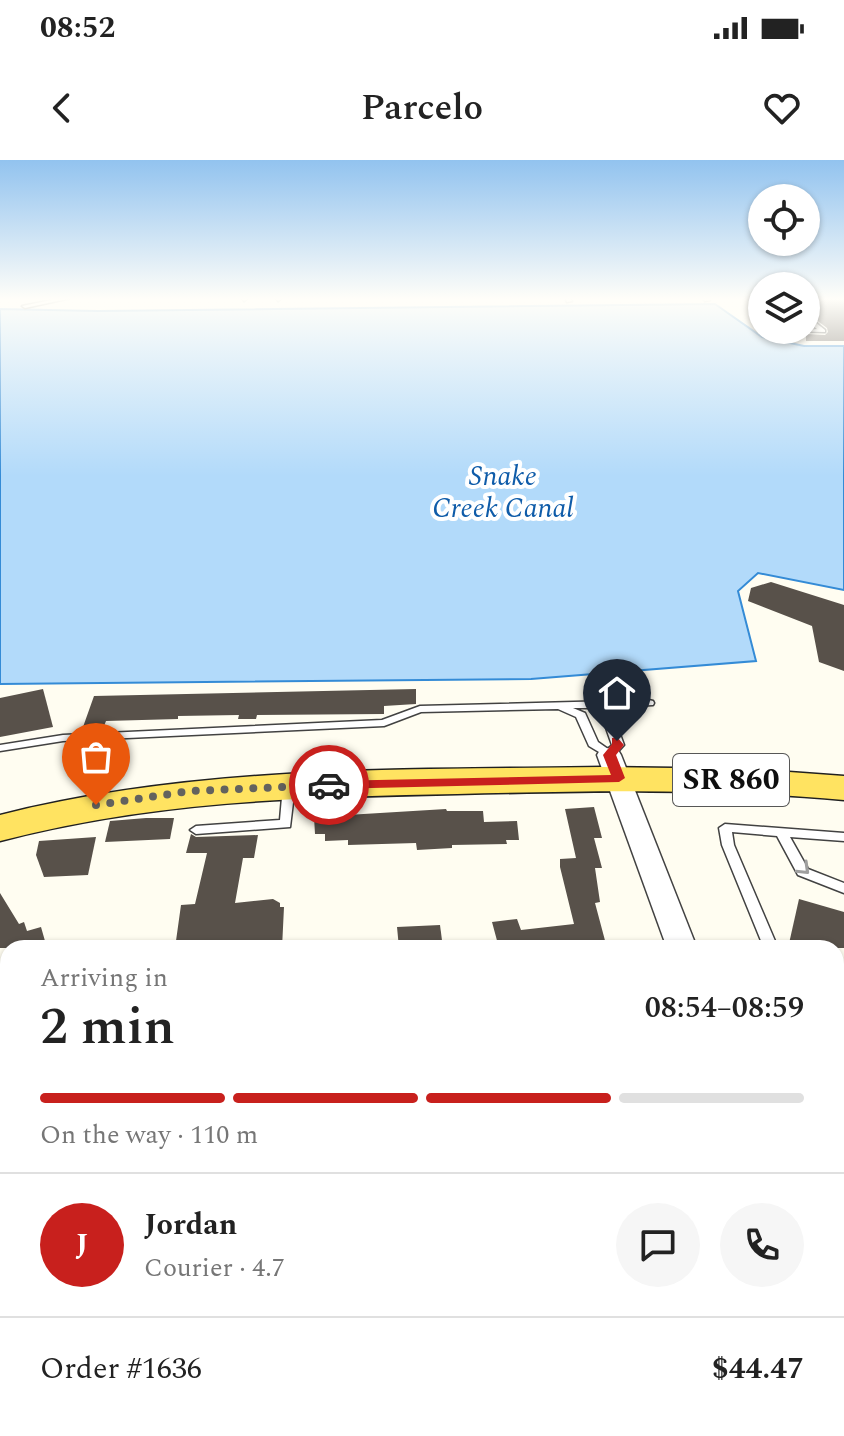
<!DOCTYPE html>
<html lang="en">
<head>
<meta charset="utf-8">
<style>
	body { margin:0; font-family:Spectral,serif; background:#f6f6f6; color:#222; height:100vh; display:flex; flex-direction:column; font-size:30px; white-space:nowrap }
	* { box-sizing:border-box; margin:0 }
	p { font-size:26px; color:#767676 }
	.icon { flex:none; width:44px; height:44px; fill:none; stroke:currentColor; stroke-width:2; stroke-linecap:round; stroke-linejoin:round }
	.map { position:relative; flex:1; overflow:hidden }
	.side { position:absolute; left:0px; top:780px; width:844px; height:496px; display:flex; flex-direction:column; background:#fff; border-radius:24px 24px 0 0; box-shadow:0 2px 6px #0004 }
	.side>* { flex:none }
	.buttons { position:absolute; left:748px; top:24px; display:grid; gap:16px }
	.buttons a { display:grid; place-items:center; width:72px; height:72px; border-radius:50%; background:#fff; box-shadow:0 2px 6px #0004; font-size:40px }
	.pin { position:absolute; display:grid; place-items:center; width:68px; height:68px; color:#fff; margin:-82px -34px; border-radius:50% 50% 50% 0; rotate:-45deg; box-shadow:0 0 8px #0007 }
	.pin .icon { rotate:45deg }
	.courier { position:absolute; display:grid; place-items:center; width:80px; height:80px; margin:-40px; border:6px solid #c8201d; border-radius:50%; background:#fff; color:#222; box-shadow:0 2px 10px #0007 }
	.head em { font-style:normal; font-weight:600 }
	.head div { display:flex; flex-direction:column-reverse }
	.head { display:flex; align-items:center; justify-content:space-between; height:136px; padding:0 40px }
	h1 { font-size:52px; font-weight:600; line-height:60px }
	.bar { display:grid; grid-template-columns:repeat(4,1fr); gap:12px 8px; align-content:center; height:96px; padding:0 40px }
	.bar i { height:10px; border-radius:6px; background:#e0e0e0 }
	.bar .selected { background:#c8201d }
	.bar p { grid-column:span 4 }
	.line { display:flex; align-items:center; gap:20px; padding:0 40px; border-top:2px solid #e0e0e0 }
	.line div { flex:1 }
	.round { display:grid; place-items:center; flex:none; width:84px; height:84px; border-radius:42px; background:#f6f6f6 }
	.status { display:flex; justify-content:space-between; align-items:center; height:56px; padding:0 40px; background:#fff; direction:ltr }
	.status svg { height:22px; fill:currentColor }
	header { display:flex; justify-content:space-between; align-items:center; height:104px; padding:0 40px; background:#fff; font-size:36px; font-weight:600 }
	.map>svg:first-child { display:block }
	.water { fill:#b2dafa; stroke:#348bd6; stroke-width:2 }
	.building { fill:#58514a }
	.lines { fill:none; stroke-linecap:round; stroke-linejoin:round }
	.lane-casing { stroke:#424242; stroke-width:3 }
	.street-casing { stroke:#424242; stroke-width:3 }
	.primary-casing { stroke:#202020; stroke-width:3 }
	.lane { fill:#fff; fill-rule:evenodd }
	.street { fill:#fff; fill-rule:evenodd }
	.primary { fill:#ffe361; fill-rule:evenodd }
	.oneway { stroke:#9f9f9f }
	.route { fill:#c8201d }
	.done { stroke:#63625e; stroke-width:8; stroke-dasharray:0 14.4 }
	.labels { text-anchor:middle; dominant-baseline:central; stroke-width:8; stroke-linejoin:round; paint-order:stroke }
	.far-water-label { font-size:28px; font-style:italic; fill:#0f5ca9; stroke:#fff }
	.shield { fill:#fff; stroke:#575757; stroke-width:2 }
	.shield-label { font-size:30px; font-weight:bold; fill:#0f0f0f }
</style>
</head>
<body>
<div class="status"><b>08:52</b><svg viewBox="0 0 49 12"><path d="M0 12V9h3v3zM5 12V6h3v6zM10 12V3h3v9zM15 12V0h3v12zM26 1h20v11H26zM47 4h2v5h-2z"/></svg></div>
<header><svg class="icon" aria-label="back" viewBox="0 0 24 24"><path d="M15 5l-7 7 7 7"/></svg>Parcelo<svg class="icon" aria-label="heart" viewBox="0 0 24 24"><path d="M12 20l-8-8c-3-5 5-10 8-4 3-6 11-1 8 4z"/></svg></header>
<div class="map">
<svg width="844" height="1276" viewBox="0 0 844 1276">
	<rect width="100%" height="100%" fill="#fffdf1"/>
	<path class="water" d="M715,144l47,33 42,9h40v244l-86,-17 -20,18 18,70 -225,18 -531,5v-375l98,2z"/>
	<g class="building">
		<path d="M806,138h38v43h-38v-7l19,1 3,-3 -1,-4 -21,-16z"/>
		<path d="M771,422l73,23v66l-25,-9 -7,-36 -64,-25 3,-13z"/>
		<path d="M43,529l10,38 -53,10v-39z"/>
		<path d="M416,529v15l-32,2v8l-127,1 -1,4h-18l1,-4 -61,1v3l-72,2 -2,5 -21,1 11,-31z"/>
		<path d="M594,647l8,31h-8l8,30h-7l5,34 -5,1 12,45h-108l-7,-26 25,-3 4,11 53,-6 -14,-57v-8l16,-1 -11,-49z"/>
		<path d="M446,649l1,2h36l1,11 33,-1 2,19h-13l1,4 -55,1v3l-35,2 -1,-7 -68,2v-5l-23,1v-7h-10l-1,-17z"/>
		<path d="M146,658h28l-4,21 -65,3 5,-21z"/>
		<path d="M191,674l5,3 62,-2 -4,23h-11l-8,45 38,-4 7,4v4h4l-2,41h-107l6,-43 14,-1 12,-51h-21z"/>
		<path d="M96,677l-8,38 -44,2 -8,-22 3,-14z"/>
		<path d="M0,733l19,31 5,-2 3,9 14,-4 6,21h-47z"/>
		<path d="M799,739l45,13v36h-56z"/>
		<path d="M440,765l3,23h-44l-2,-21z"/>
	</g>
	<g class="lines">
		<defs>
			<g id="lane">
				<path d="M61,138h10l-46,10 -3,-2z"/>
				<path d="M242,138h6l-4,3z"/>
				<path d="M276,138h6l-4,3z"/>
				<path d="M565,138h4l3,3 -5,1z"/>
				<path d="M703,138h5l2,2 -5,1z"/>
				<path d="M747,138h5l10,8v4z"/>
				<path d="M806,155l19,15v2l-36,-1 28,-2 -11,-9z"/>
				<path d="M649,540l4,1 1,2 -1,2 -43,2 14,38 -11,12 -4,1 -20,-12 -13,-29 -18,-8 -137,3 -37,14 -321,15 -63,10v-6l63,-10 319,-15 38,-14zM573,548h26l13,37 -4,4 -10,-7 -13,-29z"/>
				<path d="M289,622l6,4 -5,41 -94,7 -6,-4 6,-4 84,-6 3,-34z"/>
				<path d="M725,664l119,9v8l-54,-4 18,32 36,14v10l-46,-18 -21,-39 -45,-4 2,13 44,103h-14l-42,-103 -3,-17z"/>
				<path d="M836,825l8,2v12l-8,-2z"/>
				<path d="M836,922l6,2 2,5v24l-6,-2 -2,-5z"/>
			</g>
			<g id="street">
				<path d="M609,588l9,2 3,5 76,193h-30l-70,-193 3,-5z"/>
				<rect x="0" y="848" width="8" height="26"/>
				<path d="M836,1201l8,3v63l-8,-3z"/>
			</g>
			<path id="primary" d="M602,607l145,2 97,7v24c-129,-12 -258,-9 -387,-6 -157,3 -304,7 -457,47v-26c197,-50 400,-45 602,-48z"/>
		</defs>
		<use href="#lane" class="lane-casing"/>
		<use href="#street" class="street-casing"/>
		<use href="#primary" class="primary-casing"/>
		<use href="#lane" class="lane"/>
		<use href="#street" class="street"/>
		<use href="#primary" class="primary"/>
	</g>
	<defs><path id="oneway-chevron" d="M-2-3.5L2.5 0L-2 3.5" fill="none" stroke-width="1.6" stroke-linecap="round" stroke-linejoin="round" transform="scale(2)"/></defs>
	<use class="oneway" href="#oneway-chevron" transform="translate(804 709) rotate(44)"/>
	<linearGradient id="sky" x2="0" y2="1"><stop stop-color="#92c3ef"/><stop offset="0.44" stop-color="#fffef9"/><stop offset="1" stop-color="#fffef9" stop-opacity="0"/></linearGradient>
	<rect width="844" height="316" fill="url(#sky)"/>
	<path class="route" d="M617,577l7,8 -8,10 9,23 -6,4 -290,7 -7,-4 7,-4 282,-6 -8,-20 9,-11v-6z"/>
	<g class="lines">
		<path class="done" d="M96,645l94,-14 139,-6"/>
	</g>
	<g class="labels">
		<g class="far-water-label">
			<text x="503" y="316">Snake<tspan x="503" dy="32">Creek Canal</tspan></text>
		</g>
		<rect class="shield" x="673" y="594" width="116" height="52" rx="6"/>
		<g class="shield-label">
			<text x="731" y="620">SR 860</text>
		</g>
	</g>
</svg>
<div class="buttons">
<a><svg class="icon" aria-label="locate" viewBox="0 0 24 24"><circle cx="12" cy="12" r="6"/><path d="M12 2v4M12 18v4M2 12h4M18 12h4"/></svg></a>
<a><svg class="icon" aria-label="layers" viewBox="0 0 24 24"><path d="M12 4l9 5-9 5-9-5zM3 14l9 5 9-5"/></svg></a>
</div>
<div class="pin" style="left:96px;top:645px;background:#ea580c"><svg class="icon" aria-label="bag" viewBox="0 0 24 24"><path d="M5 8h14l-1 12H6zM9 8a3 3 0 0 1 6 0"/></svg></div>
<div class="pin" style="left:617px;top:581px;background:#1f2937"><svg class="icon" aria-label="home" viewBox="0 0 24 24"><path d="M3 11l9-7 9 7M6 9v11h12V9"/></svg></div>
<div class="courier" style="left:329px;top:625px"><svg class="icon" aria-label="car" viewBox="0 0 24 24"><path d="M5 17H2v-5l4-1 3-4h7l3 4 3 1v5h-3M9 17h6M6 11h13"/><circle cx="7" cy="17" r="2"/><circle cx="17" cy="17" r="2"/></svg></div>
<section class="side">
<div class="head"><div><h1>2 min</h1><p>Arriving in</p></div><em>08:54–08:59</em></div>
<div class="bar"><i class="selected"></i><i class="selected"></i><i class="selected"></i><i></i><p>On the way · 110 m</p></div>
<div class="line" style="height:144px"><b class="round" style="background:#c8201d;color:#fff">J</b><div><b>Jordan</b><p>Courier · 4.7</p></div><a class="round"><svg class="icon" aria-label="chat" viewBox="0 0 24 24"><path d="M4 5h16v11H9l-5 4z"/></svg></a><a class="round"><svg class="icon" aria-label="phone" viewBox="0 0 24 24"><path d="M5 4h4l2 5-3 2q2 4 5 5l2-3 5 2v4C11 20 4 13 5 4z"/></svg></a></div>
<div class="line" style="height:104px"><div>Order #1636</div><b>$44.47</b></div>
</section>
</div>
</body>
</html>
